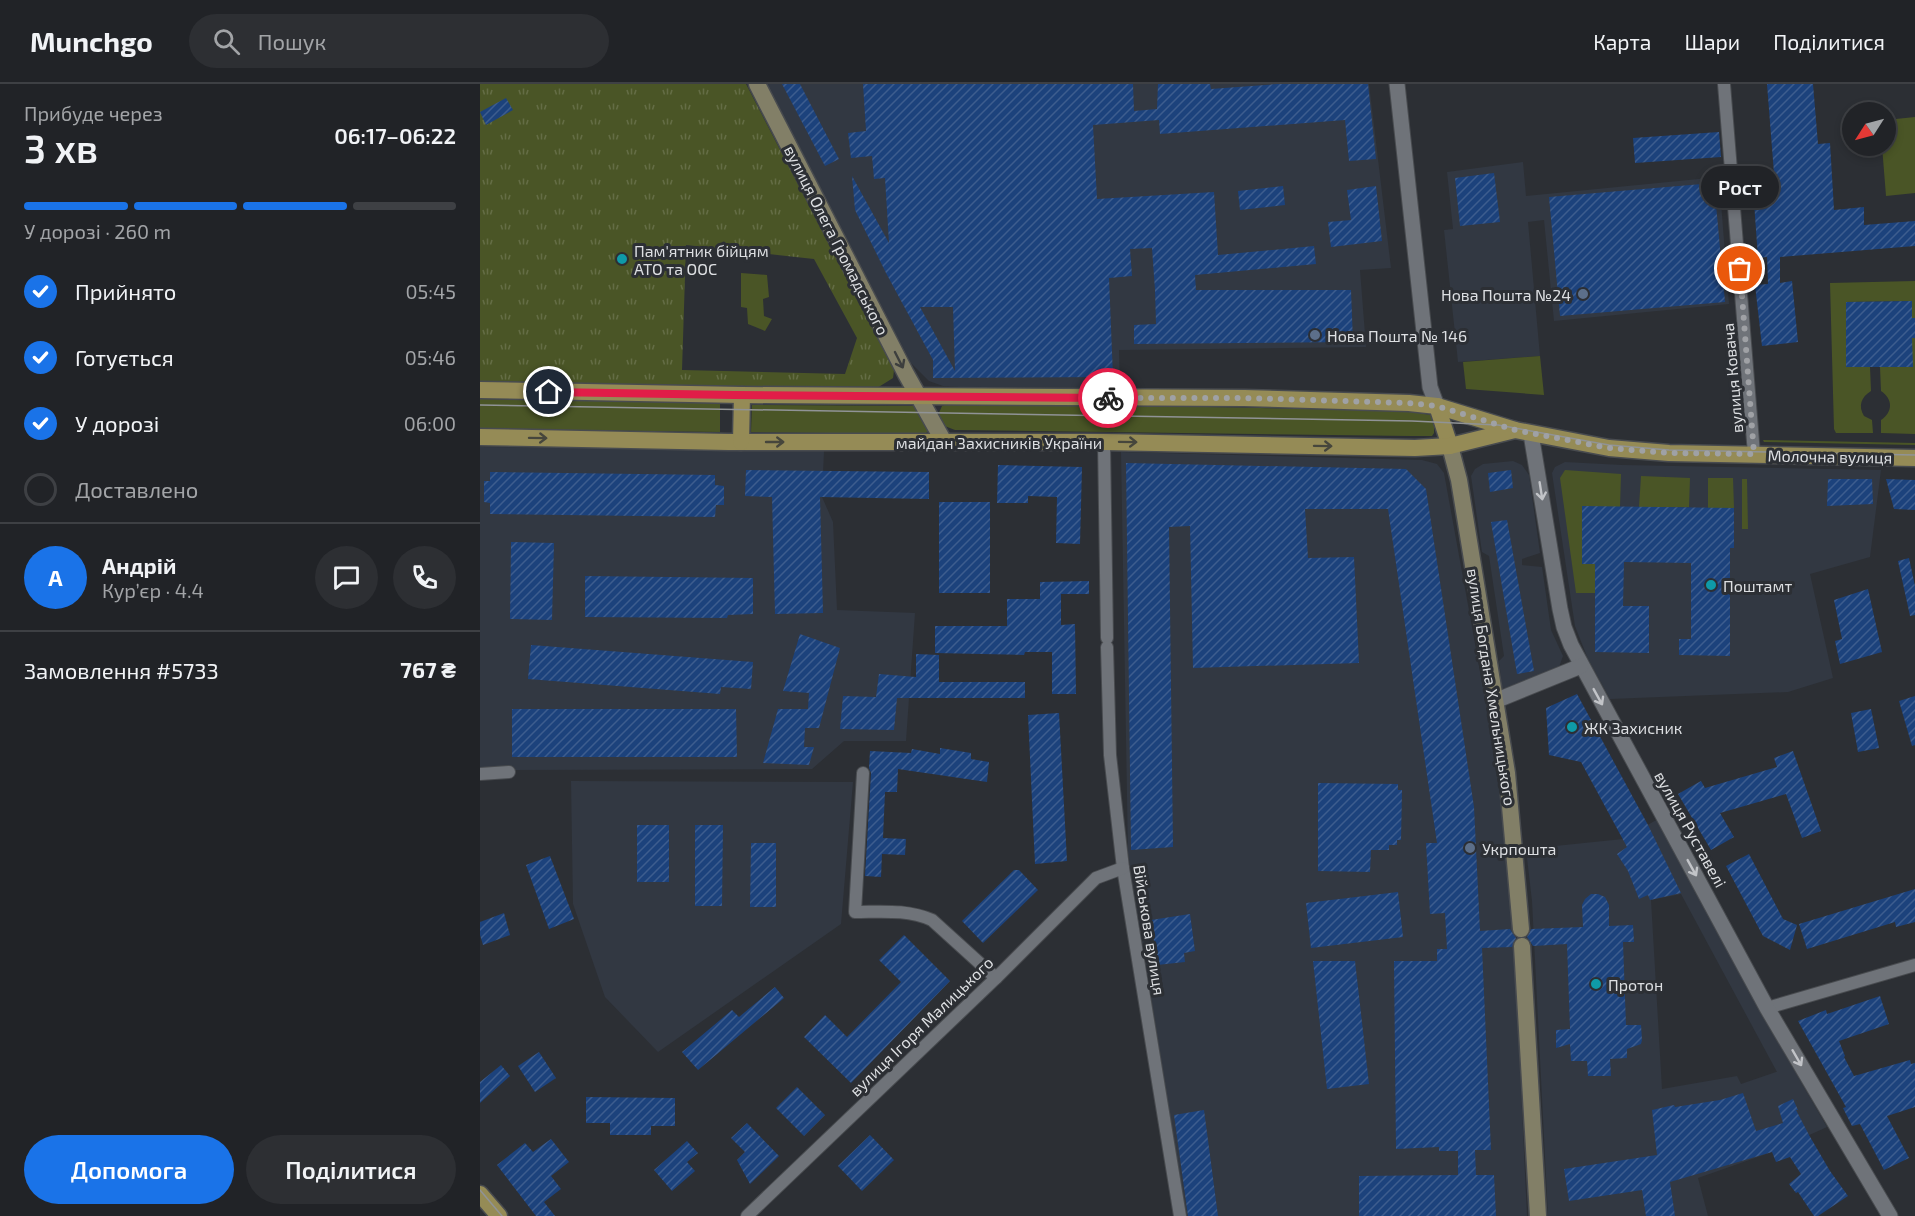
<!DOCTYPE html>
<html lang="uk">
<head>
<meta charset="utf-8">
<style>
	body { margin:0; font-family:"Exo 2",sans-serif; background:#2d2f33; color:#f1f3f6; height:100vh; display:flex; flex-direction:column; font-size:22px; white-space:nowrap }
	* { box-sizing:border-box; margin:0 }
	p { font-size:20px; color:#a2a4a7 }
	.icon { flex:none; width:33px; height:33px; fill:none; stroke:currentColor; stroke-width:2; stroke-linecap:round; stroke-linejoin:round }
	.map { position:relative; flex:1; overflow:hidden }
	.details { display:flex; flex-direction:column; background:#212327; width:480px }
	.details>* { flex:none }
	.needle { width:39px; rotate:234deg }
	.tools { position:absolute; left:1362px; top:18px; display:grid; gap:12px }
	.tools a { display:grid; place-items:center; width:54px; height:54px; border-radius:50%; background:#212327; box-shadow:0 3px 9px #0003,0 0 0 2px #3e4044; font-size:30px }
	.pin { position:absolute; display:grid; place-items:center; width:51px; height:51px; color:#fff; margin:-26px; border:3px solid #fff; border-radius:50%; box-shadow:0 2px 6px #0007 }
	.courier { position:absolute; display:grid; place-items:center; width:60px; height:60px; margin:-30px; border:4px solid #e11d48; border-radius:50%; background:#fff; color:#222; box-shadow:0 2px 8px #0007 }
	.bubble { position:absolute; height:42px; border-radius:21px; background:#212327; box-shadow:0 3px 9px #0003,0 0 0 2px #3e4044; font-size:20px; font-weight:600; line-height:42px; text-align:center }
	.overview em { font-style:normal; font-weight:600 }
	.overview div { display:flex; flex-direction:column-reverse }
	.overview { display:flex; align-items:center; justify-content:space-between; height:102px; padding:0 24px }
	h1 { font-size:39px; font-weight:600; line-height:45px }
	.bar { display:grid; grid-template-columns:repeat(4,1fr); gap:9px 6px; align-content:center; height:72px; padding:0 24px }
	.bar i { height:8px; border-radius:4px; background:#3e4044 }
	.bar .active { background:#1a73e8 }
	.bar p { grid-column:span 4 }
	.line { display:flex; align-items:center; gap:15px; padding:0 24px; border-top:2px solid #3e4044 }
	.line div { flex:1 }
	.round { display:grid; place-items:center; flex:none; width:63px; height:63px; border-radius:32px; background:#2d2f33 }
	ol { padding:0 24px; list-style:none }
	li { display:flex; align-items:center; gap:18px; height:66px }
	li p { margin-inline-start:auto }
	li .icon { padding:6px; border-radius:50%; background:#1a73e8; color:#fff; stroke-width:4 }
	li:last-child { color:#a2a4a7 }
	li i { width:33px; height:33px; border:3px solid #3e4044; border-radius:50% }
	.action { display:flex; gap:12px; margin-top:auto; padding:12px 24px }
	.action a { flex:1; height:69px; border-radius:36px; background:#1a73e8; color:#fff; font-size:24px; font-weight:600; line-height:69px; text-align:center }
	.action a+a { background:#2d2f33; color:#f1f3f6 }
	header { display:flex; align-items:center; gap:36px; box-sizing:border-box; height:84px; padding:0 30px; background:#212327; border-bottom:2px solid #3e4044 }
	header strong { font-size:28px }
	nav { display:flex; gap:33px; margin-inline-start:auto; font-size:21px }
	.search { width:420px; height:54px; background:#2d2f33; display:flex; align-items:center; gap:15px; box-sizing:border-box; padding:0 21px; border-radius:33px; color:#a2a4a7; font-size:22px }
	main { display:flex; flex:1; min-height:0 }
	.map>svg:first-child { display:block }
	.built { fill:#323842; fill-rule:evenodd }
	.green { fill:#4a5526 }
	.park { fill:url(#park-tufts); fill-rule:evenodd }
	.building { fill:url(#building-hatch); fill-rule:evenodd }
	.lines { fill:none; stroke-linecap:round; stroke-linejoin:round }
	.minor-casing { stroke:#484b4f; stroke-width:14 }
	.tertiary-casing { stroke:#484b4f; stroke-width:17 }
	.secondary-casing { stroke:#484b4f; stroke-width:19 }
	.primary-casing { stroke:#484b4f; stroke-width:19 }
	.minor { stroke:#6f7379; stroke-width:12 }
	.tertiary { stroke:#6f7379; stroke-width:15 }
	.secondary { stroke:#827f67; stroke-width:16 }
	.primary { stroke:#958b56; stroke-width:16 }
	.tram { stroke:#909396; stroke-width:1.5 }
	.oneway { stroke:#3d3f3e }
	.oneway2 { stroke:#46463c }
	.oneway3 { stroke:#c2c4c8 }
	.done { stroke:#9fa1a5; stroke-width:6; stroke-dasharray:0 10.8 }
	.route { stroke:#e11d48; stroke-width:8 }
	.culture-dot { fill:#0f9aa8; stroke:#2c2f34; stroke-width:2 }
	.service-dot { fill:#5c6f8a; stroke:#2c2f34; stroke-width:2 }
	.labels { text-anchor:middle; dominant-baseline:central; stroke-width:6; stroke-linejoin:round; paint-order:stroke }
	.street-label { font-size:16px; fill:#dddfe2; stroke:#2c2f34 }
	.poi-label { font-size:16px; fill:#dddfe2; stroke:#2c2f34; text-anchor:start }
</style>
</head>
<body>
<header>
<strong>Munchgo</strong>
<div class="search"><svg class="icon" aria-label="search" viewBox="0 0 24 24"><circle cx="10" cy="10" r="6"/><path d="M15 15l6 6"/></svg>Пошук</div>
<nav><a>Карта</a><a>Шари</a><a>Поділитися</a></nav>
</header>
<main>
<section class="details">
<div class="overview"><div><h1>3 хв</h1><p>Прибуде через</p></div><em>06:17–06:22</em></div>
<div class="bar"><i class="active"></i><i class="active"></i><i class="active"></i><i></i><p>У дорозі · 260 m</p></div>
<ol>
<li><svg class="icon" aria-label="check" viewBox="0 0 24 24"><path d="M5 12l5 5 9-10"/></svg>Прийнято<p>05:45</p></li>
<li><svg class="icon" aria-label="check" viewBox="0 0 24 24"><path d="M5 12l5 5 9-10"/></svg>Готується<p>05:46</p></li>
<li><svg class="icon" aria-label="check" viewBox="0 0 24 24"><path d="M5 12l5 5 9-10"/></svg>У дорозі<p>06:00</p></li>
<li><i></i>Доставлено</li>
</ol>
<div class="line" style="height:108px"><b class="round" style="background:#1a73e8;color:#fff">А</b><div><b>Андрій</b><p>Кур’єр · 4.4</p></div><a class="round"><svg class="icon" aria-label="chat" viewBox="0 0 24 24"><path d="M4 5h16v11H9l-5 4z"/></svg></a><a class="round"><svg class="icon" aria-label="phone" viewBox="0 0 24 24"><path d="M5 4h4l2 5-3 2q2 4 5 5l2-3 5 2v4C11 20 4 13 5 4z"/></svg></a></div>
<div class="line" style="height:78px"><div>Замовлення #5733</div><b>767 ₴</b></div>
<div class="action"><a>Допомога</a><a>Поділитися</a></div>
</section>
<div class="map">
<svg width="1435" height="1132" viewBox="0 0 1435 1132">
	<defs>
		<pattern id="park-tufts" width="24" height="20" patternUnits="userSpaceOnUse" patternTransform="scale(1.5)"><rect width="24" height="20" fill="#4a5526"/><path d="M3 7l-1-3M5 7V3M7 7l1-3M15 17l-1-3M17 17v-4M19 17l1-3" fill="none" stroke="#646d45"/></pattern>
		<pattern id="building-hatch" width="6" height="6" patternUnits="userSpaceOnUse" patternTransform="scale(1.5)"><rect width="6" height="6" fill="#1c427c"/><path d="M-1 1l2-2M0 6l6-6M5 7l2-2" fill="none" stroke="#3d5d8e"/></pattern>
	</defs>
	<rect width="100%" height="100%" fill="#2c2f34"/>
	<g class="built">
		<path d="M287,0h602l22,184 -31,2 6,77 -247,3 1,38 -160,-1 -17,-1 -14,-5 -18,-18z"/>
		<path d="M1043,78l3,34 193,-19 10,127 -175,17 -10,-101 -16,2 12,134 -82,6 -14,-132 9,-1 -6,-57z"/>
		<path d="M0,363l344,4 -2,46 11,25 4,88 78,3 -9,128h-62l-32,28 -332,1z"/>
		<path d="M641,368l301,8 15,4 7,9 54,297 13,103 16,343h-341l-58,-363z"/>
		<path d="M1033,377l9,4 7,10 11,78 -18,6v6l20,2 9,63 12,26 -4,11 -53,23 -4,-3 -3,-26 5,-5 -15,-100 -7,-4 -11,-76 4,-7 8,-5z"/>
		<path d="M1085,378l57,3 259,5 -11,87 -60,17 23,104 -45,14 -178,7 -22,-40 -13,-33 -23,-153 3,-6z"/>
		<path d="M91,697l282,1 -12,142 -183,128 -53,-55 -32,-93z"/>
		<path d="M1178,735l106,199 63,109 -55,25 -74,26 10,38h-160l-16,-315 -6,-52 97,-10zM1201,810l96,178h-1l-35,12 -4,-8 -75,13 -11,-189z"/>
	</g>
	<g class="green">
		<path d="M1435,33v76l-29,3 -4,-50h4v-26z"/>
		<path d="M261,189l26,2 2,22 -6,2 1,17 8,3 -7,12 -17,-7 -1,-16 -6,-1z"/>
		<path d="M1435,197v37h-3v-17l-66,1v65h24l1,24c-10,6 -13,15 -7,25l8,4 1,13h-37l-2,-4 -4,-146z"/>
		<path d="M1432,254h3v96l-34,-1v-13c12,-8 12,-21 0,-29l-1,-24h32z"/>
		<path d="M1060,272l4,39 -78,-6 -3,-27z"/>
		<path d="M0,315l240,4v29l-240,-3z"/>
		<path d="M473,318l452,9 26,4 3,2v16l-2,3h-22l-455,-6 -13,-5 -4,-10 4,-9z"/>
		<path d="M272,321l163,1 13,25 -3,3 -174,-2z"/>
		<path d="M1283,356l152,3v2l-151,-3z"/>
		<path d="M1085,386l56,4 -1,33h-38v56l13,1v29h-19l-16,-115z"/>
		<path d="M1161,392l49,2 -1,29h-50z"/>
		<path d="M1228,394h25l1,30h-26z"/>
		<path d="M1262,395h5l1,50h-6z"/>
	</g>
	<path class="park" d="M0,0h266l148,286 -1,8 -16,10 -397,-3zM206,161l128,14 43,79 -12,36 -163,-4z"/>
	<g class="building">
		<path d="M302,0h18l39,75 -14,7z"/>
		<path d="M383,0h270l1,27 23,-2 1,-25h52l1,5 66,-5h91l8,75 -27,2 -4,-41 -185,14 -1,-14 -66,5 4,74 117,-7 4,63 96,-9 2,18 -121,11 1,15h155l2,52 -219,2v-19l22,-1 -1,-34 -3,-42 -22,1 2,27 -23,2 4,99 -180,1v-18l-47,-87 -31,-63 -3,-34 37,67 -4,-65 -11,1 -2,-23 -21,2 -3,-25 18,-2zM440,223h33l2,64z"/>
		<path d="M1287,0h46l5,60 12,-1 4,67 30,-3v18l51,-4v25l-135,11v26l12,-2 6,61 -36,4 -7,-61 13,-1 -1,-27 -9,1 -4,-56 22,-3z"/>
		<path d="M26,14l7,12 -27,15 -6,-13z"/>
		<path d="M1239,48l2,25 -86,6 -2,-25z"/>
		<path d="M1014,89l6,49 -40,4 -5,-48z"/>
		<path d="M1234,99l11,119 -165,14 -11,-119z"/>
		<path d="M803,102l2,19 -45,5 -2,-19z"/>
		<path d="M896,102l6,55 -51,6 -3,-25 23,-2 -4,-30z"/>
		<path d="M1432,217v17h3v20h-3l1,29h-67v-65z"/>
		<path d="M646,379l280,6 20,20 48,318 6,124 30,-2 6,9 -4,9 -30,1 9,202h-16l1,25h18l2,41h-137v-40l99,-1v-24h-19v-4l-43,2 -2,-188h43v-12h10l-2,-36 -15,1 -4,-71h11l-49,-334h-83l3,49 46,-1 5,106 -166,5 -3,-142 -21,1 4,320 -42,3z"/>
		<path d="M518,381l84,2 -2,77 -24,-1 1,-46 -29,-1v7h-31z"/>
		<path d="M266,386l183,2v27l-109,-2 3,116 -48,1 -3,-117 -27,-1z"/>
		<path d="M1031,386l2,18 -23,4 -2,-19z"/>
		<path d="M10,388l225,3v10l9,1v19h-8l-1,12 -225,-3v-11l-6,-1v-21h6z"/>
		<path d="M1348,395h44l1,25 -46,2z"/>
		<path d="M1406,395l29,1v30l-21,-1z"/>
		<rect x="459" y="418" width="51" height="91"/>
		<path d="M1102,422l152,2v40h-4v108l-51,-1v-16h12v-76l-67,-1 -1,44h26v47l-54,-1v-88h-13z"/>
		<path d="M1027,436l27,151 -17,3 -26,-152z"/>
		<path d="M31,458l43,1 -2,77 -42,-1z"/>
		<path d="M1429,474l6,28v29l-5,1 -12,-55z"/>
		<path d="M105,492l168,2v36l-25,1 -1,3 -142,-1z"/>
		<path d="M609,497v13h-28v31l14,-1 1,70h-24v-42h-27l-1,3 -89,-2v-27h72v-27h33v-17z"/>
		<path d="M1388,505l14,63 -42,12 -5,-23 7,-2 -8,-39z"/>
		<path d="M320,550l40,14 -21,80h-14l-1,19h10l-5,18 -46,-2 15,-54h30l1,-16 -26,-2z"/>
		<path d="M51,561l222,17 -2,27 -30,-2 -1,7 -192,-15z"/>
		<path d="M436,570l23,1v27h86v16h-128l-3,32 -54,-1 3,-33 33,1 3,-23 37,3z"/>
		<path d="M1097,610l71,131 33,68 -31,7 -2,-5 -9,4 -11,-28 -11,-17 10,-7 -46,-85 -32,-7 -3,-47z"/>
		<path d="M1435,612v49l-3,1 -13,-45z"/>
		<path d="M32,625h224l1,48h-225z"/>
		<path d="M1391,625l8,39 -21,4 -7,-39z"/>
		<path d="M579,629l8,148 -32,3 -7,-149z"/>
		<path d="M460,664l31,5v6l18,3 -2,20 -89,-13 -1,23h-12l-2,46 23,1 -1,16 -23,-1 -1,23 -16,-1 6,-103 -2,-5 1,-17 41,2 1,-4 28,5z"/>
		<path d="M1313,667l28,80 -19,7 -16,-44 -66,19 14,24 -23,13 -33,-56 23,-13 4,7 72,-21 -3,-9z"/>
		<path d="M838,699l80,1v6h4l-1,50h-4v5h-8v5h-18l-1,22 -52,-1z"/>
		<rect x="157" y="741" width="32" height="57"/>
		<path d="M215,741h28l-1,81h-27z"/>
		<path d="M271,759h25v64h-26z"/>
		<path d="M1269,770l34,65 14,6 -7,25 -27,-14 -37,-70z"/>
		<path d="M70,772l24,63 -25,10 -23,-64z"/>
		<path d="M534,786h5l19,20 -55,53 -21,-22z"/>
		<path d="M1435,805v33l-19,5 -1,-5 -88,27 -8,-25z"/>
		<path d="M918,808l5,45 -92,11 -5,-45z"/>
		<path d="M1111,810h7l7,3 4,8v21l24,-1 1,17h-11l3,83h15l1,15 -1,4 -14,5v9l-17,1 1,17h-23l-1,-15h-16l-1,-17 -14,4v-18l14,-1 -3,-85 -34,2 -6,-9 4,-8 52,-2 -1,-22 3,-6z"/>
		<path d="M24,829l6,22 -27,10 -3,-10v-13z"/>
		<path d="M710,830l5,37 -11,2 1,9 -28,3 -6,-45z"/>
		<path d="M424,851l46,46 -99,102 -47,-46 21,-22 22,22 54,-55 -22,-22z"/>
		<path d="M833,877h42l14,123 -42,5z"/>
		<path d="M295,903l9,11 -86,72 -16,-18 50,-42 7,7z"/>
		<path d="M1400,912l9,28 -50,17 6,15 -1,1 10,19 56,-16 1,4 4,-1v44l-28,9 22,42 -25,12 -24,-46 -8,2 -9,-18 3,-1 -48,-86 28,-11 1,4z"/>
		<path d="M59,968l17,26 -21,14 -17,-26z"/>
		<path d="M21,981l9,11 -30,27v-21z"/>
		<path d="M317,1003l28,28 -21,21 -28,-28z"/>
		<path d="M1263,1009l13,38 27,-8 -5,-17 15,-7 5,11h-2l13,25 21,36 18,25 -30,20h-4l-16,-24 -2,1 -7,-9 12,-10 -11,-17 -14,5 -4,-10 -102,30 5,34h-29l-4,-26 -73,11 -5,-32 93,-14 -5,-45 22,-5 1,2 45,-7z"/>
		<path d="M106,1013l89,1v28h-24v9h-41v-12h-24z"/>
		<path d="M724,1026l14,106h-30l-14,-101z"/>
		<path d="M267,1039l32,33 -29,28 -13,-24 8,-8 -14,-14z"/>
		<path d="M390,1051l24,25 -32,31 -24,-25z"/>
		<path d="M71,1055l18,23 -18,14 10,13 -17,13 11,14h-19l-39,-51 28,-22 8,9z"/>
		<path d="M207,1057l11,12 -11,9 8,9 -23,20 -18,-21z"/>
	</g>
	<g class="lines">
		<defs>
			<g id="minor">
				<path d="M1244,0l30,370"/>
				<path d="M624,358l3,196"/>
				<path d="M627,563l3,108 13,113 57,348"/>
				<path d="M383,689l-8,139c26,0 52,-3 77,8l64,58"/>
				<path d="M0,690l29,-2"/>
				<path d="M1287,924l148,-43"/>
				<path d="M267,1132l249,-238 100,-100 27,-10"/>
			</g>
			<g id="tertiary">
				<path d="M917,0l33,303 7,19"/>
				<path d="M1051,350l29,175 4,18 7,18 196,363 123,208"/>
				<path d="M1015,617l86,-35"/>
			</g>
			<g id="secondary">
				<path d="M277,0l149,290 38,68"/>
				<path d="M970,362l9,34 48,293 14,156"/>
				<path d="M1042,862l16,270"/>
			</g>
			<g id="primary">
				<path d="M0,306l262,5 502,3 165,5 28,3 78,24 94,18 60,5 246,5"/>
				<path d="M957,322l13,40"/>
				<path d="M0,353l248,5h376l311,6 35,-2 65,-16"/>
				<path d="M261,358l1,-47"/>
				<path d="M0,1110l19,22"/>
			</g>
		</defs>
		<use href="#minor" class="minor-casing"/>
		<use href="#tertiary" class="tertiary-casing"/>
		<use href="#secondary" class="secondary-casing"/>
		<use href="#primary" class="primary-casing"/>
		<use href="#minor" class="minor"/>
		<use href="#tertiary" class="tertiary"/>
		<use href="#secondary" class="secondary"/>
		<use href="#primary" class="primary"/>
		<g class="tram">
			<path d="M0,321l932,16 86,4 111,20 60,5 246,5"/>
			<path d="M0,1106l22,26"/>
		</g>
	</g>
	<defs><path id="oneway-shaft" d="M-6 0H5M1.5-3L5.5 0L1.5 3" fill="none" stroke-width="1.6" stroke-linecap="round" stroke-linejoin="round" transform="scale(1.5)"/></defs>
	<use class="oneway" href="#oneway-shaft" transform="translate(419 276) rotate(63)"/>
	<g class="oneway2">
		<use href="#oneway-shaft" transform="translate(58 354) rotate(1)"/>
		<use href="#oneway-shaft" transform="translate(295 358)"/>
		<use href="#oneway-shaft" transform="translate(648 358) rotate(1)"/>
		<use href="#oneway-shaft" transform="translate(843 362) rotate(1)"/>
	</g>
	<g class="oneway3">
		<use href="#oneway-shaft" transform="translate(1061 407) rotate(81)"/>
		<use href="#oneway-shaft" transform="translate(1118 613) rotate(61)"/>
		<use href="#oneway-shaft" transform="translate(1212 784) rotate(61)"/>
		<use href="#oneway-shaft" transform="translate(1317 974) rotate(60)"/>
	</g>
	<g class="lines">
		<path class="done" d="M628,314h136l165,5 28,3 78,24 94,18 60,5 85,1 -14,-185"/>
		<path class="route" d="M69,308l185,3 374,3"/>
	</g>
	<g class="culture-dot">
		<circle cx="142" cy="175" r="6"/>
		<circle cx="1231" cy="501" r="6"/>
		<circle cx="1092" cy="643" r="6"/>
		<circle cx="1116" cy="900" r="6"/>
	</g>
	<g class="service-dot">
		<circle cx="1103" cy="210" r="6"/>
		<circle cx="835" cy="251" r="6"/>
		<circle cx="990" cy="764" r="6"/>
	</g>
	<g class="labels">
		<g class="street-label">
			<text transform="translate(357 156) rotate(63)">вулиця Олега Громадського</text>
			<text transform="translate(1252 294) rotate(-95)">вулиця Ковача</text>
			<text x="519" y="358">майдан Захисників України</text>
			<text transform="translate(1350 372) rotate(1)">Молочна вулиця</text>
			<text transform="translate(1012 603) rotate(81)">вулиця Богдана Хмельницького</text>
			<text transform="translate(1211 745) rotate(61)">вулиця Руставелі</text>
			<text transform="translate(670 846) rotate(81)">Військова вулиця</text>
			<text transform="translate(441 942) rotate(-44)">вулиця Ігоря Малицького</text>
		</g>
		<g class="poi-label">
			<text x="154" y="166">Пам'ятник бійцям<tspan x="154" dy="18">АТО та ООС</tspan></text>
			<text x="1091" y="210" text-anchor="end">Нова Пошта №24</text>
			<text x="847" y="251">Нова Пошта № 146</text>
			<text x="1243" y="501">Поштамт</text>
			<text x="1104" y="643">ЖК Захисник</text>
			<text x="1002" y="764">Укрпошта</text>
			<text x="1128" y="900">Протон</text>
		</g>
	</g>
</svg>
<div class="tools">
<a><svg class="needle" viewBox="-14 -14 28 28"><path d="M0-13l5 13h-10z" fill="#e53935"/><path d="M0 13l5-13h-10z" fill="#a2a4a7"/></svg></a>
</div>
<div class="pin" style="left:1260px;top:185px;background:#ea580c"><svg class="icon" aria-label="bag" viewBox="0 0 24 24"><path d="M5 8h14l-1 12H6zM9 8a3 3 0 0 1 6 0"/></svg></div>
<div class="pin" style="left:69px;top:308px;background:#1f2937"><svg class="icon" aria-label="home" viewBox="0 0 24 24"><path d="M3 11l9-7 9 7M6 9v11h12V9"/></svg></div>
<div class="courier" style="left:628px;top:314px"><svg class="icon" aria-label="bike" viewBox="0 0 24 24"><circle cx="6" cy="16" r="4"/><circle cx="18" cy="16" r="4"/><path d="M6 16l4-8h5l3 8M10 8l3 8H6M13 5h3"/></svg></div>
<div class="bubble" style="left:1221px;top:82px;width:78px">Рост</div>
</div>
</main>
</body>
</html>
